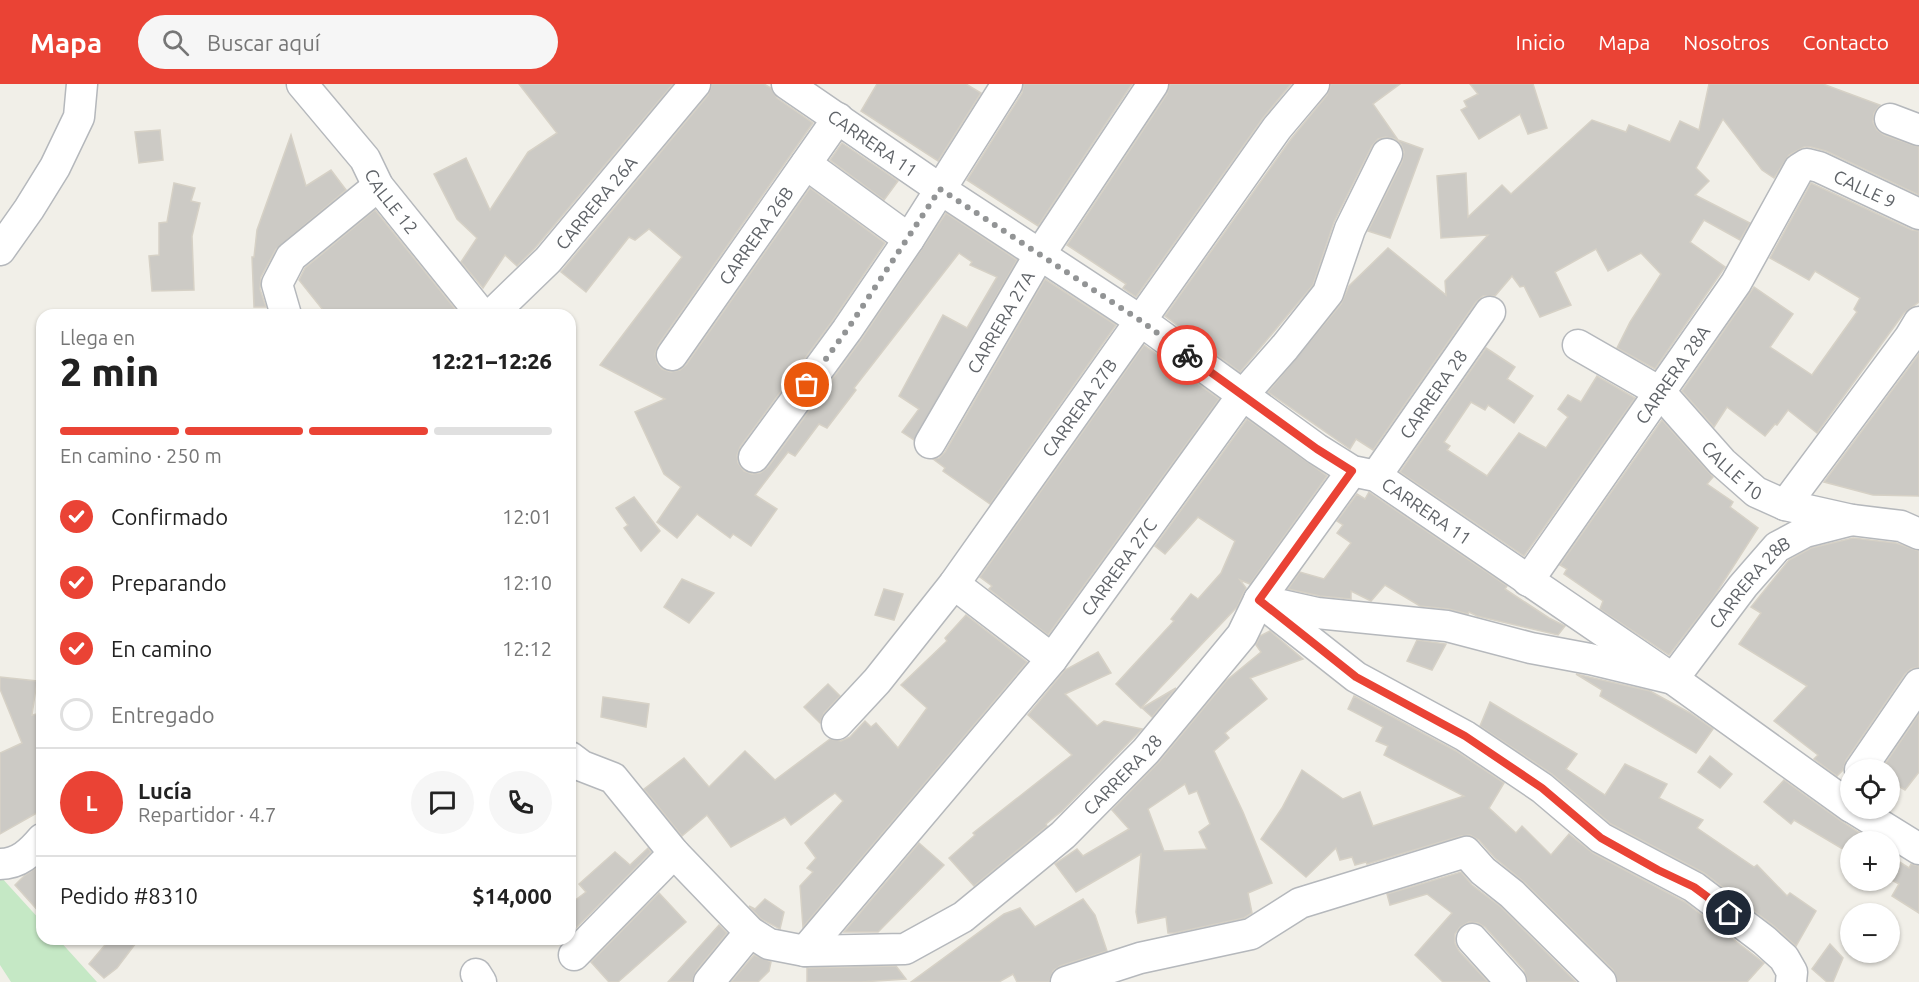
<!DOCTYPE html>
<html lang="es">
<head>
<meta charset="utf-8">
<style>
	body { margin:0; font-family:Ubuntu,sans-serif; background:#f6f6f6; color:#222; height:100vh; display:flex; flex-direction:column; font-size:22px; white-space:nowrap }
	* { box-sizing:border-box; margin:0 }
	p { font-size:20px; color:#767676 }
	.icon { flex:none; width:33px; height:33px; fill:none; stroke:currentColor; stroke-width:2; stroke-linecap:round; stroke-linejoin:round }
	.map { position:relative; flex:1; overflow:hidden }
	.details { position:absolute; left:36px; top:225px; width:540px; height:636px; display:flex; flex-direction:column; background:#fff; border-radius:18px; box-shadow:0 2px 4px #0004 }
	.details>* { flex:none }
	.controls { position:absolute; left:1840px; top:675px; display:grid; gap:12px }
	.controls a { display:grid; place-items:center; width:60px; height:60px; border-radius:50%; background:#fff; box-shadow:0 2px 4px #0004; font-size:30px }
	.pin { position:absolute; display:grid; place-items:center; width:51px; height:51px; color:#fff; margin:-26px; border:3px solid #fff; border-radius:50%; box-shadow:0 2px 6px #0007 }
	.courier { position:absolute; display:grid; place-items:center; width:60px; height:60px; margin:-30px; border:4px solid #ea4335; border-radius:50%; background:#fff; color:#222; box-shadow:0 2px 8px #0007 }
	.summary em { font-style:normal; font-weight:800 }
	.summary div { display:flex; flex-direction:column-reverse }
	.summary { display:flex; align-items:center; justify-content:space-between; height:102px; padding:0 24px }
	h1 { font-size:39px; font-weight:800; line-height:45px }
	.bar { display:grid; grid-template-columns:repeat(4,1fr); gap:9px 6px; align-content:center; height:72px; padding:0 24px }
	.bar i { height:8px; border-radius:4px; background:#e0e0e0 }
	.bar .on { background:#ea4335 }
	.bar p { grid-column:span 4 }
	.line { display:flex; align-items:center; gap:15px; padding:0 24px; border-top:2px solid #e0e0e0 }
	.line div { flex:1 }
	.round { display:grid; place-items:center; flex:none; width:63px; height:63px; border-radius:32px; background:#f6f6f6 }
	ol { padding:0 24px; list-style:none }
	li { display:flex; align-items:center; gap:18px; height:66px }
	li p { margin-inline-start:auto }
	li .icon { padding:6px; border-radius:50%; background:#ea4335; color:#fff; stroke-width:4 }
	li:last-child { color:#767676 }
	li i { width:33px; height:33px; border:3px solid #e0e0e0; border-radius:50% }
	header { display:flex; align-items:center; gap:36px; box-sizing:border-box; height:84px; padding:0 30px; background:#ea4335; color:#fff }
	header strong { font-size:28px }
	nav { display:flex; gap:33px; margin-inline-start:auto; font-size:21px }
	.search { width:420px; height:54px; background:#f6f6f6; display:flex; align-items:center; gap:15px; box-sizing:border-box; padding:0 21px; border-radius:33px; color:#767676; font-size:22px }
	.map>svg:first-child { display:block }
	.green { fill:#c5e8c5 }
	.building { fill:#cccac5; stroke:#d6d1c6; stroke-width:1.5; fill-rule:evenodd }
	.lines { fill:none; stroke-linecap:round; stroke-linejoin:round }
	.street-casing { stroke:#b5b8bc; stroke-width:33 }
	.street { stroke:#fff; stroke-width:30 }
	.done { stroke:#929495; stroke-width:6; stroke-dasharray:0 10.8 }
	.route { stroke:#ea4335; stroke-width:8 }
	.labels { text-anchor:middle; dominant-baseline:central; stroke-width:4.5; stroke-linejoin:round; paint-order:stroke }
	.street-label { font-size:18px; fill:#5f6368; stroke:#fff }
</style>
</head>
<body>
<header>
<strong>Mapa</strong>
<div class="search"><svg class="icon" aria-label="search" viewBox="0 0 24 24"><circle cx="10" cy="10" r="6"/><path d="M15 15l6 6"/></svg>Buscar aquí</div>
<nav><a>Inicio</a><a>Mapa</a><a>Nosotros</a><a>Contacto</a></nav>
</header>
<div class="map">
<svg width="1919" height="898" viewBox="0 0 1919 898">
	<rect width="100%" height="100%" fill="#f1efe8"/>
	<path class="green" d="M0,792l42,46v17h16l39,43h-86l-11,-17z"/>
	<g class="building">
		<path d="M519,0h154l-138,164 -18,18 -12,-11 -22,33 -22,-26 16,-24 -20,-19 -23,-45 32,-16 24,52 38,-58 29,-19z"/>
		<path d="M712,0h52l7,4 6,10 36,25 -155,222 -3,9 2,9 5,6 9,3 9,-2 6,-5 124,-177 75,55 -52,77 -93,127 -3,8 1,8 6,8 8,3 8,-1 8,-6 93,-127 85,-127 71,47 -103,180 -12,-8 17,-23 -20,-13 44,-81 24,13 30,-51 -27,-12 2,-3 -13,-9 -105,135 2,2 -29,38 -8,-4 -24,32 -7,-4 -33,43 22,14 -26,37 -18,-12 -3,4 -33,-24 -20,24 -20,-16 24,-35 -17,-13 -29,-62 30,-13 -65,-34 82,-108 -33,-28 -14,11 -6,-3 -43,55 -25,-20 147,-177z"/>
		<path d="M877,0h89l15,9 -43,68 -77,-50z"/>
		<path d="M1024,0h108l-94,142 -71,-46 55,-87z"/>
		<path d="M1170,0h121l-28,34 -127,179 -13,-9 3,-4 -59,-39 100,-151z"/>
		<path d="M1331,0h69l-27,20 25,36 25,9 -33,89 -22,-7 34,-69 2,-10 -3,-8 -6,-5 -9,-2 -8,2 -6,7 -38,76 -21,63 -73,87 -75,-56 126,-177 36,-44z"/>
		<path d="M1470,0h63l14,44 -19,6 -8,-20 -41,25 -18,-29 6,-3 -3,-6 14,-7z"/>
		<path d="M1709,0h114l57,21 -6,8 -1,9 4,8 7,5 35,12v48l-93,-44 -15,-4h-7l-15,8 -15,23 -12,-8 -39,-51 -27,49 13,13 -14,14 55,28 -10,17 -36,-20 -14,22 35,25 -70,102 -38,-21 13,-26 31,-48 -20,-21 -33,18 -12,-22 -41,23 16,33 -31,12 -16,-31 -4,1 -8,-11 -17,20h-12l-7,6 -103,148 -17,-11 -6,10 -82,-57 73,-88 8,-18 39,-38 58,47 -1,-14 43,-46 -47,3 -4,-62 29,-3 2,44 34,-32 9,9 81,-74 34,12 3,-7 41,17 10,-21 19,9z"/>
		<path d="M160,46l3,30 -24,3 -4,-31z"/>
		<path d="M291,51l15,51 25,-16 15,20 -70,59 -15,28 -1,12 6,18h-12l-2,-50h2l3,-27z"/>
		<path d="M842,59l56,38 -14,19 -54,-40z"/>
		<path d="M174,99l21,5 -4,13 9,2 -8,33 2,54 -42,1 -3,-35 10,-1v-32l8,-1z"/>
		<path d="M1811,99l101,47 7,1v71l-15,11 -87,120 -29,-23 -11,15 -2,-1 -10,12 -38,-29 -13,20 -32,-36 72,-104 39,27 -23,33 42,28 45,-63 -3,-3 6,-11 -45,-27 -6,9 -39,-22z"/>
		<path d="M375,126l85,105h-133l-28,-35 6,-12z"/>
		<path d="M1045,195l71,46 -126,179 -47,-33 2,-3 -12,-9 6,-1 6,-6z"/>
		<path d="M1144,261l75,54 -171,236 -59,-46 3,-3 -12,-9z"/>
		<path d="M1486,264l29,19 -8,12 26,17 -19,27 -26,-18 -3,5 -14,-8 -27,40 6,4 -3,4 40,26 32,-43 27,15 22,-31 -10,-8 10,-14 13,7 16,-26 38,22 -111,158 -124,-84z"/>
		<path d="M1919,270v142l-46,-1 -49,-13z"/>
		<path d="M1247,335l80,57 -77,108 -10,-4 6,8 -9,19 -96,101 -25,-24 58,-63 -3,-2 20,-25 7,5 23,-26 14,-32 -37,-24 -33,37 -10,-8z"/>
		<path d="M1662,336l51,57 -6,7 26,18 -3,5 28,21 -45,70 -44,57 -69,-46 3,-8 -39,-27 3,-5 -7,-4z"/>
		<path d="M1369,408l138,94 -2,3 44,29 16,8 -7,9 -81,-19 -8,-4 -1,2 -19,-5 -29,-3 -35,-21 -14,16 -20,-10v8l-31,-3 -32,-7 12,-17 24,7 27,-36 -14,-10 6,-8 -6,-4 20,-27 8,5z"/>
		<path d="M634,413l26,34 -19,20 -17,-23 4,-3 -12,-17z"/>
		<path d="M1853,454l43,5 23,8v116l-8,2 -6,5 -59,86 -3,10 -6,6 -23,-17 4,-4 -44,-34 33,-35 -68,-42 22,-31 -10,-6 38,-47 22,-12z"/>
		<path d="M682,495l32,14 -25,30 -25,-16z"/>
		<path d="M884,505l19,5 -9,26 -19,-5z"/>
		<path d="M966,531l61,47 -224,265 -3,-41 13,-14 -6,-4 9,-10 -11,-15 38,-42 -8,-8 -44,32 -6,-8 -54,30 -24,-32 -25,21 -38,-47 40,-31 25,29 36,-36 30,29 55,-41 11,2 9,-4 15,-16 6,6 5,-4 22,25 29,-40 -26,-23 46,-44 -2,-3z"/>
		<path d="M1270,547l33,28 -53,19 17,21 -42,34 4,5 -15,13 29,61 29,71 -24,10 4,20 -8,5 -70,15h-6l-2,-16 -28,6 -2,-11 5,-58 -65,38 -21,-28 22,-15 6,7 46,-27 -17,-19 47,-48 68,-82 34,-28 -5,-7 4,-9zM1185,700l4,10 8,-3 13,33 -11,8 8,17 -43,2 -16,-42z"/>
		<path d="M1417,556l29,4 -14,26 -25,-9z"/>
		<path d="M1098,568l13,21 -46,21 32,32 7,-5 38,8 -80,82 -16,13 1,2 -73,60 -25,-28 26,-23 -2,-2 99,-78 -44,-40 37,-45z"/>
		<path d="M1576,590l74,17 40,22 23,16 -17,24 -96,-57 2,-6z"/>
		<path d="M0,593l37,4 -5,34 10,-2v97l-42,24v-81l22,-10 -22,-54z"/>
		<path d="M828,600l12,12 -16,17 -4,10 -16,-16z"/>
		<path d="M1176,604l-24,29 -10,-9z"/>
		<path d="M1354,612l102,55 48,32 -15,25 27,25 6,-7 29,29 18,-21 24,19 92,49 79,61 -17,19h-129l-5,-12 -89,-88 -29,-24 -16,-18 -9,-5 -9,1 -94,28 -1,-2 -11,3 -3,-8 -12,3 -4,-12 -30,29 -45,-38 21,-31 20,-38 41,29 17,-7 13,34 91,-30 -80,-41 4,-9 -12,-5 7,-14 -35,-18z"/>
		<path d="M603,613l46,7 -3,23 -45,-10z"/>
		<path d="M1490,618l87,52 -11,15 39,26 20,-31 42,20 -8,14 44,22 -6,8 57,39 3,-2 30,31 3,-3 26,18 -20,35 -22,-20 -70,-53 -93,-49 -59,-50 -72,-48z"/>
		<path d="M1919,630v58l-14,18 -15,-9v-11h-9z"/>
		<path d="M1710,672l22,18 -12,14 -22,-16z"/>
		<path d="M1784,696l57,41 33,21h-23v12l-57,-34 -3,4 -27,-22z"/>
		<path d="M919,759l25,22 -66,67h-34z"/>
		<path d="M648,764l3,4 -81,82v-30l16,-12 -7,-8 36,-32 15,13z"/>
		<path d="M1890,772l19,12 2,-4 8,2v47l-27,-17 7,-12 -9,-5z"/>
		<path d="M42,780v51l-27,-30 9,-9z"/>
		<path d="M1461,788l11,13 29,22 75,75h-48l-4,-12 -39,-43 -7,-4 -9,-1 -9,5 -5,7v9l4,8 29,31h-45l-28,-27 37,-42 -25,-19 -37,11 -3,-11z"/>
		<path d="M659,809l27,29 -68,60h-9l-18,-20z"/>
		<path d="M765,815l19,13 -4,17 -19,-10 -12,-13 6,3z"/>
		<path d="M1083,815l12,16 12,36 -47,15 -7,5 -4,11h-32l-4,-8 -14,8h-88l93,-68 16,-6 15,19z"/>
		<path d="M719,841l8,8 -31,38 -4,11h-24z"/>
		<path d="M110,855h29l-22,29 -13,10 -15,-14z"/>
		<path d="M1830,860l13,14 -10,24h-6l-15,-13z"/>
		<path d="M754,871l17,7 -2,9 -11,11h-27z"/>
		<path d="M896,882l10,13 -45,3h-54v-14z"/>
	</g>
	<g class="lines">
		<defs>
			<g id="street">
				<path id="s1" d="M302,0l63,75 13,27 104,129"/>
				<path id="s2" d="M787,0l153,105 201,132 176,128 35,22 24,5 297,203 178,128"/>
				<path d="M1890,35l29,11"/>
				<path d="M806,80l103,75"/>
				<path d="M0,166l29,-41 26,-42 24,-50 3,-33"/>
				<path d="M286,231l-9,-31 14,-27 87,-71"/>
				<path id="s3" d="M491,231l57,-55 147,-176"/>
				<path id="s4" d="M1578,261l82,47 62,70 34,30 29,13 67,15 49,6 18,8"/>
				<path id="s5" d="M672,271l166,-237"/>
				<path id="s6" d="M930,359l110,-189 113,-170"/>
				<path d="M754,373l93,-127 62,-91 98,-155"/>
				<path id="s7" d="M1376,392l114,-164"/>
				<path d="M1785,421l125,-168 9,-15"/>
				<path id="s8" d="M1528,497l208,-298 63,-114 8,-5 12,3 100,47"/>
				<path d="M954,500l98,75"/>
				<path id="s9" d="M1259,516l58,13 130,13 84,22 59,11 83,20 70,-93 34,-39 28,-15 47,-12"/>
				<path d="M1266,522l90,71 109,59 77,52 59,50 93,49 70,53 20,18 8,14 -1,10"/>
				<path id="s10" d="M837,640l40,-43 77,-97 323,-456 37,-44"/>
				<path id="s11" d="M570,673l12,9 31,12 61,75 76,79 19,12 36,7 100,-2 58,-32 100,-82 83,-84 96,-116 17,-35 93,-129"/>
				<path d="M1860,686l59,-86"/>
				<path d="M1853,724l66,41"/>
				<path d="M0,780c19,0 31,-12 42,-25"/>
				<path d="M1472,855l39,43"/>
				<path id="s12" d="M805,867l247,-292 190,-263 43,-49 43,-54 22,-64 37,-75"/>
				<path d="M574,871l100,-102"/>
				<path d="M476,890l5,8"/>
				<path d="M709,898l41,-50"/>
				<path d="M1066,898l74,-24 111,-24 49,-31 166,-51 17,19 29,23 89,88"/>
			</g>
		</defs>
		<use href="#street" class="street-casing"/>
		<use href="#street" class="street"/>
	</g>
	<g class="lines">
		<path class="done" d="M807,301l40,-55 93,-141 201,132 46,34"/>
		<path class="route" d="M1187,271l130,94 35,22 -93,129 97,77 109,59 77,52 59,50 57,32 36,17 35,26"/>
	</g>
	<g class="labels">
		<g class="street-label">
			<text stroke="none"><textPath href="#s2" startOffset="104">CARRERA 11</textPath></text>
			<text stroke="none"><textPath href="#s8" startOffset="566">CALLE 9</textPath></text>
			<text stroke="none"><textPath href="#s1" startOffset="148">CALLE 12</textPath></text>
			<text stroke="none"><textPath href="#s3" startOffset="154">CARRERA 26A</textPath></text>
			<text stroke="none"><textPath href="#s5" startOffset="146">CARRERA 26B</textPath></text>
			<text stroke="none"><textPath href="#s6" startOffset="140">CARRERA 27A</textPath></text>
			<text stroke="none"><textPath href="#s8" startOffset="252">CARRERA 28A</textPath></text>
			<text stroke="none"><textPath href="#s7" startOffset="100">CARRERA 28</textPath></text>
			<text stroke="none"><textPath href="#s10" startOffset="399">CARRERA 27B</textPath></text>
			<text stroke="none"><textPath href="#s4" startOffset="201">CALLE 10</textPath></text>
			<text stroke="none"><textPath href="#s2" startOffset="771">CARRERA 11</textPath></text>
			<text stroke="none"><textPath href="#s12" startOffset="496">CARRERA 27C</textPath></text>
			<text stroke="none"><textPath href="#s9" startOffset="546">CARRERA 28B</textPath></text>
			<text stroke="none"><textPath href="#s11" startOffset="694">CARRERA 28</textPath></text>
		</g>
	</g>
</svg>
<div class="controls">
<a><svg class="icon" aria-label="locate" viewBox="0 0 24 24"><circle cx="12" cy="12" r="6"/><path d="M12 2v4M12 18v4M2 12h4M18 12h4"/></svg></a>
<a>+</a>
<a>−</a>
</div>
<div class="pin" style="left:807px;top:301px;background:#ea580c"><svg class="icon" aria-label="bag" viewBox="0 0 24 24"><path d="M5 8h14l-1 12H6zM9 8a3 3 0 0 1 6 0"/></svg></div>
<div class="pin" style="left:1729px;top:829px;background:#1f2937"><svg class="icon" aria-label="home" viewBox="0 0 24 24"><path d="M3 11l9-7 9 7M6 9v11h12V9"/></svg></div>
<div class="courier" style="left:1187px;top:271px"><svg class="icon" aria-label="bike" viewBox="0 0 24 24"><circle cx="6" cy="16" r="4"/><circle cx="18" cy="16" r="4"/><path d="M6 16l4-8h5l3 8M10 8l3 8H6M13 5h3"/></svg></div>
<section class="details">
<div class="summary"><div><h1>2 min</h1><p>Llega en</p></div><em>12:21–12:26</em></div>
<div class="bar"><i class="on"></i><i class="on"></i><i class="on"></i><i></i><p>En camino · 250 m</p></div>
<ol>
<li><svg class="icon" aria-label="check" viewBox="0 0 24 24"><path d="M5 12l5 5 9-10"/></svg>Confirmado<p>12:01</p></li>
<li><svg class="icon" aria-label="check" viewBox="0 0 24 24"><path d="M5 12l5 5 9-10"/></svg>Preparando<p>12:10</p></li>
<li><svg class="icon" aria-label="check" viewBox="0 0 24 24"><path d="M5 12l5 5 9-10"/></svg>En camino<p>12:12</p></li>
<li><i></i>Entregado</li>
</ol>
<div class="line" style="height:108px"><b class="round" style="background:#ea4335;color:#fff">L</b><div><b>Lucía</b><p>Repartidor · 4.7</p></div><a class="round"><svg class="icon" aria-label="chat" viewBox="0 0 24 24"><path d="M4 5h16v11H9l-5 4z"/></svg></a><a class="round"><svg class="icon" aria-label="phone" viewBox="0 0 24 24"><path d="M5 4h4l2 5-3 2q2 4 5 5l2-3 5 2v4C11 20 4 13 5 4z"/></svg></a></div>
<div class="line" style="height:78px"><div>Pedido #8310</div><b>$14,000</b></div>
</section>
</div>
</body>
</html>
